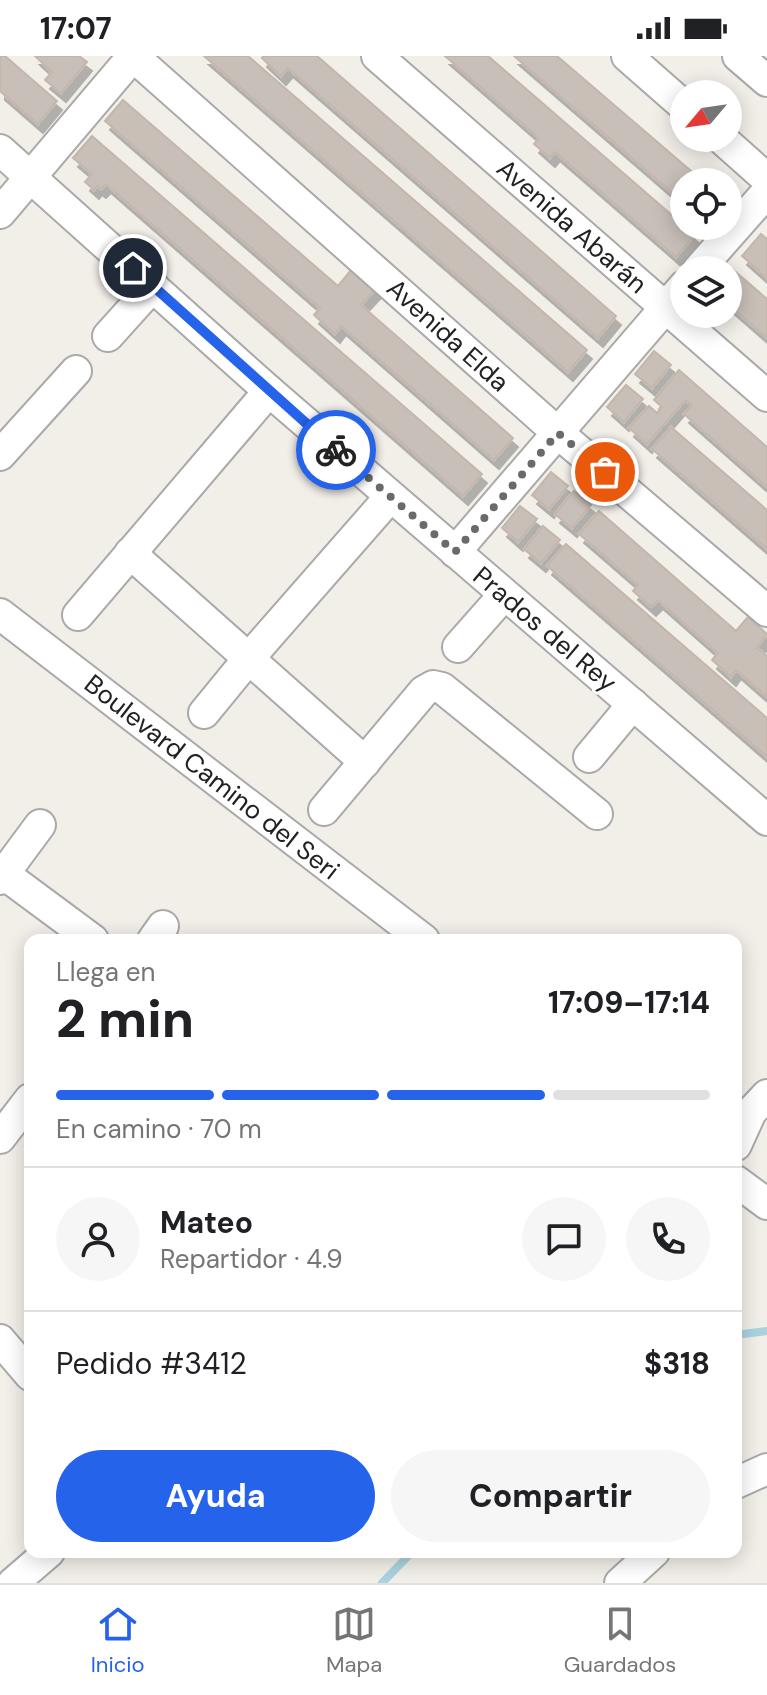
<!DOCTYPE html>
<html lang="es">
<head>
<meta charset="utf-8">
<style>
	body { margin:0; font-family:"DM Sans",sans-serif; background:#f6f6f6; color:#202124; height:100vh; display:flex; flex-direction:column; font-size:30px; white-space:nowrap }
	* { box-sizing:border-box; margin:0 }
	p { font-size:26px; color:#757577 }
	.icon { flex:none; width:44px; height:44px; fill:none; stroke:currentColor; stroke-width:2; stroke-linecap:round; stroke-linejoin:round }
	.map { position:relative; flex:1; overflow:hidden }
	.details { position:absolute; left:24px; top:878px; width:718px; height:624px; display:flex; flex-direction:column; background:#fff; border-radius:16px; box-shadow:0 4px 20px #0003 }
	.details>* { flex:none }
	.needle { width:52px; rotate:241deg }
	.controls { position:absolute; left:670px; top:24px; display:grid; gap:16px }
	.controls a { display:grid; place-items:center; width:72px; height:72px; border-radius:50%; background:#fff; box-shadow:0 4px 20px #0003; font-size:40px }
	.pin { position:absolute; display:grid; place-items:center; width:68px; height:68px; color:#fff; margin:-34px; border:4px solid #fff; border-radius:50%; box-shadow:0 2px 8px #0007 }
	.courier { position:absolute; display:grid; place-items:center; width:80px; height:80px; margin:-40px; border:6px solid #2563eb; border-radius:50%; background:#fff; color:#222; box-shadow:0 2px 10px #0007 }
	.head em { font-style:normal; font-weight:800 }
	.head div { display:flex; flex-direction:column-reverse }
	.head { display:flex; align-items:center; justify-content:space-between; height:136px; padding:0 32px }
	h1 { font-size:52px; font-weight:800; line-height:60px }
	.bar { display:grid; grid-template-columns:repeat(4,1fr); gap:12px 8px; align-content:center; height:96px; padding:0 32px }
	.bar i { height:10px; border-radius:6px; background:#e0e0e0 }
	.bar .selected { background:#2563eb }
	.bar p { grid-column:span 4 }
	.line { display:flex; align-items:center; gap:20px; padding:0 32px; border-top:2px solid #e0e0e0 }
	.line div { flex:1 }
	.round { display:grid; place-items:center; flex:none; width:84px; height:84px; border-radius:42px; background:#f6f6f6 }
	.cta { display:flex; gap:16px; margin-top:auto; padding:16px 32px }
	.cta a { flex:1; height:92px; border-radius:48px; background:#2563eb; color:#fff; font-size:32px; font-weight:800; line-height:92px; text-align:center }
	.cta a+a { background:#f6f6f6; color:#202124 }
	.status { display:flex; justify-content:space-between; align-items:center; height:56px; padding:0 40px; background:#fff; direction:ltr }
	.status svg { height:22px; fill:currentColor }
	.tabs { display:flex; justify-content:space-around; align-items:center; height:112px; border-top:2px solid #e0e0e0; background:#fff; font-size:22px; color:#757577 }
	.tabs a { display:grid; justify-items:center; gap:4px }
	.tabs .selected { color:#2563eb }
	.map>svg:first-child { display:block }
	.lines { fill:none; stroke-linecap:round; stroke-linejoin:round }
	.stream { stroke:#aad3df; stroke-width:8 }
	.building { fill:#c7bfb8; stroke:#c4b6ab; stroke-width:2; filter:url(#shadow) }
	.minor-casing { stroke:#a9a9a9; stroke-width:34 }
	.minor { stroke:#fff; stroke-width:30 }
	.done { stroke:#6b6a68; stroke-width:8; stroke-dasharray:0 14.4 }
	.route { stroke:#2563eb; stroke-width:10 }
	.labels { text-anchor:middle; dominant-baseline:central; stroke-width:6; stroke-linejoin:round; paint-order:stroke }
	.street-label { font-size:26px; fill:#222; stroke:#fff }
</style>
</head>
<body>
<div class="status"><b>17:07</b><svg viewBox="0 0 49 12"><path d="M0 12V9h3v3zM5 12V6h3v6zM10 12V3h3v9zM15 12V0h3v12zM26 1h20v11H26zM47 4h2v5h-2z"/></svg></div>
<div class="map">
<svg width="767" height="1527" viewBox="0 0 767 1527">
	<defs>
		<filter id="shadow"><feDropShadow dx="5" dy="9" stdDeviation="0" flood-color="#0004"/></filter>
	</defs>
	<rect width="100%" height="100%" fill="#f2efe9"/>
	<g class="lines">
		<g class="stream">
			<path d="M736,1279l31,-4"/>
			<path d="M382,1527l30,-31"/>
		</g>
	</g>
	<g class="building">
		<path d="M0,0h5l52,45 -19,23 -38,-33z"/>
		<path d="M35,0h44l8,6 -26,31 -16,-13 7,-8z"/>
		<path d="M204,0h44l339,294 -19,22z"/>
		<path d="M263,0h54l299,260 -18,22 -310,-270 -7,8 -19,-18z"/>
		<path d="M445,0h43l207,179 -19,22 -121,-105 -5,6 -16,-14 5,-6z"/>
		<path d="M514,0h43l147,126h-20v21z"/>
		<path d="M123,44l215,186 14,-17 24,20 -15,16 152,133 -19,22 -153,-134 -6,8 -21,-19 6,-7 -215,-187z"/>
		<path d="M92,80l390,338 -19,22 -357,-312 -5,5 -4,-3 -3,4 -9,-8 7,-8 -19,-16z"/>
		<path d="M761,178l6,5v39l-25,-22z"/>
		<path d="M730,211l37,32v39l-39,-34 -1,-34z"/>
		<path d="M654,295l17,14 -19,23 -17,-14z"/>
		<path d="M679,314l88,77v40l-83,-73 8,-9 -7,-5 -38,44 -18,-16 20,-22 8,7 5,-6 -8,-7z"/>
		<path d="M626,329l17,14 -19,23 -17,-15z"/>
		<path d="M671,371l96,83v39l-115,-100z"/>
		<path d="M551,416l17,14 -19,23 -17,-14z"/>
		<path d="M574,435l17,14 -19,23 -17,-14z"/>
		<path d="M520,450l17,13 -19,23 -16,-14z"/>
		<path d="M599,455l137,120 12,-14 19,17 -10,14 10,8v41l-31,-27 -5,7 -19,-17 6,-7 -60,-53 -7,7 -18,-16 5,-6 -59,-51z"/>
		<path d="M543,470l17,14 -19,23 -17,-14z"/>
		<path d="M566,488l201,174v39l-220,-191z"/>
	</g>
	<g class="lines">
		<defs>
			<g id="minor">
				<path d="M133,0l425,377 209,178"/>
				<path d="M377,0l390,340"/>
				<path d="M627,0l57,50"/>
				<path d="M738,0l29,25"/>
				<path d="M721,82l46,41"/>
				<path d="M0,94l269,241 498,429"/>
				<path d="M0,157l133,-157"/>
				<path d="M698,214l69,-78"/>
				<path d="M108,280l45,-50"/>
				<path d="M0,399l76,-84"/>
				<path d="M455,496l229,-266"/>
				<path d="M130,497l235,209"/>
				<path d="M0,558l424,326"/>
				<path d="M78,559l191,-224"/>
				<path d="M458,591l46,-52"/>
				<path d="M204,657l45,-55 141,-161"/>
				<path d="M589,701l44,-53"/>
				<path d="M324,754l100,-119 9,-5 9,2 155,126"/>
				<path d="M4,818l89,66"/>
				<path d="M0,823l40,-54"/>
				<path d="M153,884l10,-14"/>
				<path d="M0,1082l30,-39"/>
				<path d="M736,1089l15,-33 16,-17"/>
				<path d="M736,1125l31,23"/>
				<path d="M0,1284l30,35"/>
				<path d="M736,1427l31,-14"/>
				<path d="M13,1527l36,-31"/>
				<path d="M620,1527l34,-31"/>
			</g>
		</defs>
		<use href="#minor" class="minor-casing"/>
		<use href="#minor" class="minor"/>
	</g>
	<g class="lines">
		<path class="done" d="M336,394l119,102 103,-119 47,39"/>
		<path class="route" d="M133,212l203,182"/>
	</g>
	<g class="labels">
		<g class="street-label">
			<text transform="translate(572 170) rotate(41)">Avenida Abarán</text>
			<text transform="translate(448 279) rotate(42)">Avenida Elda</text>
			<text transform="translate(545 573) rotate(40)">Prados del Rey</text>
			<text transform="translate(212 721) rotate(38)">Boulevard Camino del Seri</text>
		</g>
	</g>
</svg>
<div class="controls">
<a><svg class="needle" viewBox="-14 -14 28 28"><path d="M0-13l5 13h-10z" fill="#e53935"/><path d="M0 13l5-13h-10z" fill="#757577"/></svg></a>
<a><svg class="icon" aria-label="locate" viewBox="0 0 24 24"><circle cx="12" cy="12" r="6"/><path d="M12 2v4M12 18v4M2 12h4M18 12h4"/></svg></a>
<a><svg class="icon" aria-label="layers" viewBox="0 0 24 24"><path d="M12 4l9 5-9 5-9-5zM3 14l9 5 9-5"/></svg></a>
</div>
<div class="pin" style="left:605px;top:416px;background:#ea580c"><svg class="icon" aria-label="bag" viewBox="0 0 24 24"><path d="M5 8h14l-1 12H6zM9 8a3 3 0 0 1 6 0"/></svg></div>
<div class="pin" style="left:133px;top:212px;background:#1f2937"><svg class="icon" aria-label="home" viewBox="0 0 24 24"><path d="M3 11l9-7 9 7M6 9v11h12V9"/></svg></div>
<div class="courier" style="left:336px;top:394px"><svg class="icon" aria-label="bike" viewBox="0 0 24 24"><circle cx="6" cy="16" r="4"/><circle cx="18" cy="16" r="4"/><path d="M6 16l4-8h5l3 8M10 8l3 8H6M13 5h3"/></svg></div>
<section class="details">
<div class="head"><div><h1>2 min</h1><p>Llega en</p></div><em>17:09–17:14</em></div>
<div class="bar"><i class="selected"></i><i class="selected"></i><i class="selected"></i><i></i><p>En camino · 70 m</p></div>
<div class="line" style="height:144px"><a class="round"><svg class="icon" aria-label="person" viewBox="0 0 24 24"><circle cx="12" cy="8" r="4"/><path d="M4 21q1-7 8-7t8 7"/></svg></a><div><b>Mateo</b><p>Repartidor · 4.9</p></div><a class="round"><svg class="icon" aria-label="chat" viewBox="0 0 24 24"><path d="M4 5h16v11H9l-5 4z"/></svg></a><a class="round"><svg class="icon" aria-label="phone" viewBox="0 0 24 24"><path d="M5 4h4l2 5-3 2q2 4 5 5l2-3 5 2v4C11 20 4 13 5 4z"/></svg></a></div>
<div class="line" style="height:104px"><div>Pedido #3412</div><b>$318</b></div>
<div class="cta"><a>Ayuda</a><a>Compartir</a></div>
</section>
</div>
<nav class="tabs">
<a class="selected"><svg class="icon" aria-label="home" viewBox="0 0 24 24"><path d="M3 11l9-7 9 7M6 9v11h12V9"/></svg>Inicio</a>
<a><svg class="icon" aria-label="map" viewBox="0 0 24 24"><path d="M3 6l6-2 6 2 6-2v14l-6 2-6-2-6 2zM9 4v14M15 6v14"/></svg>Mapa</a>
<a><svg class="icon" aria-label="saved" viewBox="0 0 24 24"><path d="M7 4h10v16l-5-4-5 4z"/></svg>Guardados</a>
</nav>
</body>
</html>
